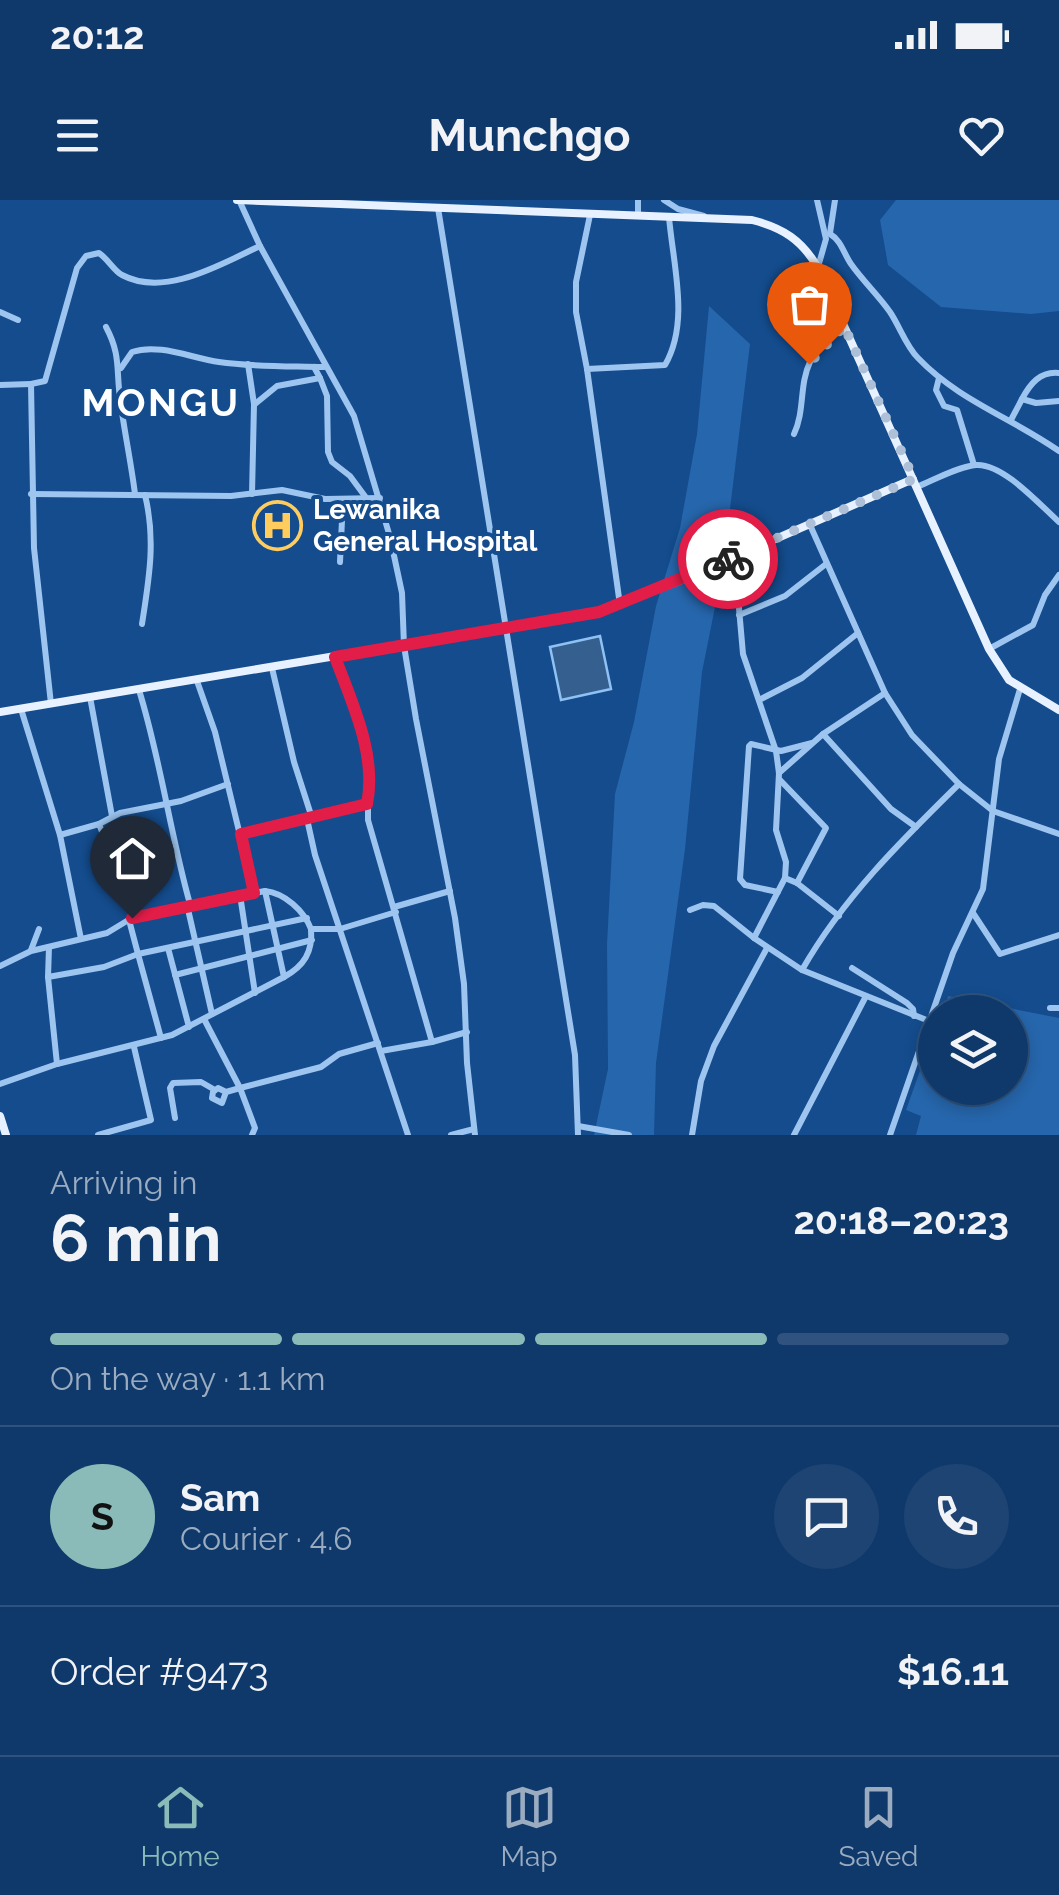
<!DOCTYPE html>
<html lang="en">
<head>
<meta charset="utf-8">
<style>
	body { margin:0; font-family:Raleway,sans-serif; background:#1d4472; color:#f1f3f6; height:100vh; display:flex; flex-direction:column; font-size:38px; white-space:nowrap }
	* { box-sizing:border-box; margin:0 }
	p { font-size:32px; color:#9bacc1 }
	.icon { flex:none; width:55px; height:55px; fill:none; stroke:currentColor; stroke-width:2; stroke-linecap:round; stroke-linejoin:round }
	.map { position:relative; height:935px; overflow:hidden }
	.side { display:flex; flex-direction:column; background:#0f396a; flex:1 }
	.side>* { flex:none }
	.buttons { position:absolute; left:918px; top:795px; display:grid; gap:20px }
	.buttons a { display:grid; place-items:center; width:110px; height:110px; border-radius:50%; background:#0f396a; box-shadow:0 5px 15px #0003,0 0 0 2px #2f537e; font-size:50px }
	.pin { position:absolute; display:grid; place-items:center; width:85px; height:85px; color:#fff; margin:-102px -42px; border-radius:50% 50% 50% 0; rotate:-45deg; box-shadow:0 0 10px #0007 }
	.pin .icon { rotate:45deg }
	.courier { position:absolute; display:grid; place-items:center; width:100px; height:100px; margin:-50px; border:8px solid #e11d48; border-radius:50%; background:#fff; color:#222; box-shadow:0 2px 12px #0007 }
	.overview em { font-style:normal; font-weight:700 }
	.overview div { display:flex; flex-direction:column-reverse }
	.overview { display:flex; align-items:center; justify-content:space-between; height:170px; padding:0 50px }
	h1 { font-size:65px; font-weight:700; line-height:75px }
	.bar { display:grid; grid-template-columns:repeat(4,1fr); gap:15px 10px; align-content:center; height:120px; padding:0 50px }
	.bar i { height:12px; border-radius:8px; background:#2f537e }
	.bar .on { background:#8bbbb9 }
	.bar p { grid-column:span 4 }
	.line { display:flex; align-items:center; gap:25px; padding:0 50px; border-top:2px solid #2f537e }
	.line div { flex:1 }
	.round { display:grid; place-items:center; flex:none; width:105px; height:105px; border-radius:52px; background:#1d4472 }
	.status { display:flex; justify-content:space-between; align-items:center; height:70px; padding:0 50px; background:#0f396a; direction:ltr }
	.status svg { height:28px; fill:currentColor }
	header { display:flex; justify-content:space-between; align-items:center; height:130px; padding:0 50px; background:#0f396a; font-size:45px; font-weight:700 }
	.tabs { display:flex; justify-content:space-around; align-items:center; height:140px; border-top:2px solid #2f537e; background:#0f396a; font-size:28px; color:#9bacc1 }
	.tabs a { display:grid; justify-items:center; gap:5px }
	.tabs .on { color:#8bbbb9 }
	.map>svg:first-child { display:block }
	.green { fill:#2666ac }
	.water { fill:#355f8f; stroke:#8fc1f4; stroke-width:2.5 }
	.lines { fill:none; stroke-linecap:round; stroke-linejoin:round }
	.minor { stroke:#9dc5f0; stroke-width:6 }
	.major { stroke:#e7f1ff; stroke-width:8 }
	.done { stroke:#adc0d7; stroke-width:10; stroke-dasharray:0 18 }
	.route { stroke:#e11d48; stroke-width:12 }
	.labels { text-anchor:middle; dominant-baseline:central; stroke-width:8; stroke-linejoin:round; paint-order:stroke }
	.poi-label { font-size:28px; font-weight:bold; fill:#fff; stroke:#144c8d; text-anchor:start }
	.district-label { font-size:38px; font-weight:bold; letter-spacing:2.5px; fill:#fff; stroke:#144c8d }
</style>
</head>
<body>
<div class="status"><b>20:12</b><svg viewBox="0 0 49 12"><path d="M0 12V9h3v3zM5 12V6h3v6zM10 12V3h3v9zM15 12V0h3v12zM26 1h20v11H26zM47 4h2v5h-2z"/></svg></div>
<header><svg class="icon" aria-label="menu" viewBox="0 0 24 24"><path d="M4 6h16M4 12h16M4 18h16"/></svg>Munchgo<svg class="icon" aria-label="heart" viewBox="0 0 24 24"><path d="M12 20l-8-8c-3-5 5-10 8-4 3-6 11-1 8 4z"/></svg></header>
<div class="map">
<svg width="1059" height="935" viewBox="0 0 1059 935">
	<rect width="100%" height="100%" fill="#144c8d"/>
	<g class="green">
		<path d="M896,0h163v111l-28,3 -90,-7 -53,-42 -8,-45z"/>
		<path d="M709,106l41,38 -27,223 -21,105 -17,177 -29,214 -2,72h-60l14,-66 -1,-125 8,-150 19,-72 22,-116 24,-78 17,-94z"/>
		<path d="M948,796l111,22v117h-143l5,-19 -15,-6 25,-70 4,1v47h75v-76h-66z"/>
	</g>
	<path class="water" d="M600,436l11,53 -50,11 -11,-53z"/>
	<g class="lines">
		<g class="minor">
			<path d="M239,0l21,46 94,170 36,121 12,56 2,53 12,73 39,199 9,66 3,79 8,72"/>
			<path d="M638,0v16"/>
			<path d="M664,0l14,9 26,7"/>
			<path d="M817,0l9,39 -8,28"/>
			<path d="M438,8l137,847 3,80"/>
			<path d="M590,15l-14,67v30l11,57 33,236"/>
			<path d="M830,33l5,-33"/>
			<path d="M830,34c11,6 14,20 21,30 12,17 27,31 39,48 10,15 16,34 28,46 40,42 94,60 141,93"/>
			<path d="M0,112l18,8"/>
			<path d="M106,127c15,28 10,42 14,71 4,32 11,64 15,96"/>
			<path d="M248,164l6,40 -2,90"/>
			<path d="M121,168l11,-16c27,-9 59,6 87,10 34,5 71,4 105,5"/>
			<path d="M587,169l78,-4c25,-43 8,-100 4,-148"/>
			<path d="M320,178l7,18 1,56 4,10 18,14 17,23"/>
			<path d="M939,178l-3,12 8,16 13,4 17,55"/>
			<path d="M0,185l31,-1"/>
			<path d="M1022,199c8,-15 18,-28 37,-26"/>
			<path d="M255,204l22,-18 43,-8 -6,-11"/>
			<path d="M1011,220l11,-21 14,4 23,-2"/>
			<path d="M794,234c11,-23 5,-49 16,-72 6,-14 23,-25 33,-36"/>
			<path d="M917,287c17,-7 40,-20 59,-22 27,-2 64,40 83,57"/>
			<path d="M31,294l200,2 51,-6 43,9 55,-1"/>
			<path d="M810,325l75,168 27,42 47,49 34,27 66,23"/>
			<path d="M726,360l12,37 5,57 33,97 3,22 -3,57 10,32 -1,16 -31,60"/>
			<path d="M340,362l3,-63"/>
			<path d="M739,415l46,-19 41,-32"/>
			<path d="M142,424c7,-45 14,-84 3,-129"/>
			<path d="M989,449l44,-24 12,-30 14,-20"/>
			<path d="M335,457l33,99v64l64,222"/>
			<path d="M272,468l22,94 18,56"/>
			<path d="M197,481l18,51 39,161"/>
			<path d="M139,490c22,71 31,143 51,214"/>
			<path d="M90,497l22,119"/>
			<path d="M761,499l41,-21 56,-45"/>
			<path d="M51,504l-17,-156 -3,-164 14,-3 32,-113 9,-12 13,-3c9,6 15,18 23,22 43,23 99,-11 138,-29"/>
			<path d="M21,509l39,126 21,104"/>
			<path d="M823,534l68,75 25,18"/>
			<path d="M779,573l44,-39 62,-41"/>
			<path d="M780,580l46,48 -29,55"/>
			<path d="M307,619l8,36 93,280"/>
			<path d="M99,624l36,92"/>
			<path d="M241,634l126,-30"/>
			<path d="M60,635l39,-11 21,-11 61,-12 47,-17"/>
			<path d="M785,678l12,5 42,33"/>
			<path d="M778,692l-33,-7 -5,-6 9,-133 2,-2 30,7 31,-8"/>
			<path d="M240,695l15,98"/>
			<path d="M187,705l25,109"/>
			<path d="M394,707l56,-16"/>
			<path d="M690,710l13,-5 11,1 40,32 48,32 127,51"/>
			<path d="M973,713l27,41 59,-19"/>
			<path d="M129,720l9,34 169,-36"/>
			<path d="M49,747l-1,30 56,-10 34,-13 23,84"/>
			<path d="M168,748l21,79"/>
			<path d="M31,750l8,-21"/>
			<path d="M0,766l31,-15 76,-18 28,-17 130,-25c20,2 39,20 46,38h29l56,-17"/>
			<path d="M852,768l55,35 6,6 1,7"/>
			<path d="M802,770c41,-72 99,-129 157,-186"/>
			<path d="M175,775l137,-35"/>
			<path d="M48,777l9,87"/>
			<path d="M284,777c20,-11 29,-25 27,-48"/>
			<path d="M1050,808h9"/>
			<path d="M204,819l36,69 81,-21 18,-13 39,-11"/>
			<path d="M381,851l51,-9 35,-10"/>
			<path d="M0,884l57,-20 115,-29 112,-58 -19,-86"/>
			<path d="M226,892l-4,11 -10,-5 1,-6 5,-4 8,4 14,-4 15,40 -3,7"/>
			<path d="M175,918l-5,-30 3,-5 28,-1 14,8"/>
			<path d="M578,926l51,9"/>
			<path d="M98,935l53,-15 -17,-73"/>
			<path d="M451,935l23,-6"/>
			<path d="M692,935l9,-54 13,-35 53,-98"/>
			<path d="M794,935l71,-137"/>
			<path d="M890,935l63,-182 30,-64 16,-130 21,-70"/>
		</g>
		<g class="major">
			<path d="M237,0l515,20c31,8 50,20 66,48l171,381 20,31 50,30"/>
			<path d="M0,512l599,-100 85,-33 229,-100"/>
			<path d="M0,916l6,19"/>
		</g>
	</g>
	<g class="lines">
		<path class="done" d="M728,359l186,-80 -70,-153 -35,38"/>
		<path class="route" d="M132,718l122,-25 -13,-59 126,-30c10,-50 -15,-101 -32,-147l264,-45 129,-53"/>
	</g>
	<defs>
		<symbol id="hospital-ring" viewBox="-11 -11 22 22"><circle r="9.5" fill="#144c8d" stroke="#ffcc5d" stroke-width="1.5"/><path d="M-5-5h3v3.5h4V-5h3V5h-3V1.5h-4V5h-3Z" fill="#ffcc5d"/></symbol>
	</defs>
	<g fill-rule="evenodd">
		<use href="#hospital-ring" x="250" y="298" width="55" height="55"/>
	</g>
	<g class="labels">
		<g class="poi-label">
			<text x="313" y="309">Lewanika<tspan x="313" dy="32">General Hospital</tspan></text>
		</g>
		<g class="district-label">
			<text x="161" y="202">MONGU</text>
		</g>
	</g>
</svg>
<div class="buttons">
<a><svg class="icon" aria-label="layers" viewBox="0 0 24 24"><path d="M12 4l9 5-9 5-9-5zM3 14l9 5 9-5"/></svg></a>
</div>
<div class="pin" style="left:809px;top:164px;background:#ea580c"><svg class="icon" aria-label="bag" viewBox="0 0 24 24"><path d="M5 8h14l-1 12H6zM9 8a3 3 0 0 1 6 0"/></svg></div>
<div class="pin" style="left:132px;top:718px;background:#1f2937"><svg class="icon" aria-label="home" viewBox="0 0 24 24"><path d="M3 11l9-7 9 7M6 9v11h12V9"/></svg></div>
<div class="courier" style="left:728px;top:359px"><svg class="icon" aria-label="bike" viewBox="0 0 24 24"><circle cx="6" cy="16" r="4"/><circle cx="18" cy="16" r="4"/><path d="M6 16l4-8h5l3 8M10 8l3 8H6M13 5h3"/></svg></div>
</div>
<section class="side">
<div class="overview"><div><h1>6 min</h1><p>Arriving in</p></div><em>20:18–20:23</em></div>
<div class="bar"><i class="on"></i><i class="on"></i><i class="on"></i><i></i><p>On the way · 1.1 km</p></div>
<div class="line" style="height:180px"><b class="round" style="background:#8bbbb9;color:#111">S</b><div><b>Sam</b><p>Courier · 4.6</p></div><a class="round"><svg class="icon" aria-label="chat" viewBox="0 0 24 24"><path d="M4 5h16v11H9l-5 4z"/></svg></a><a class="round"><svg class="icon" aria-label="phone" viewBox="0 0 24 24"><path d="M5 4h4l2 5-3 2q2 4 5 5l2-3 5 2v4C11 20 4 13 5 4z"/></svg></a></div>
<div class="line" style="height:130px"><div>Order #9473</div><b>$16.11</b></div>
</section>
<nav class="tabs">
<a class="on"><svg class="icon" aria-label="home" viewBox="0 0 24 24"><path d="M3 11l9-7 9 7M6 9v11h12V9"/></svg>Home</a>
<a><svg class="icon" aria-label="map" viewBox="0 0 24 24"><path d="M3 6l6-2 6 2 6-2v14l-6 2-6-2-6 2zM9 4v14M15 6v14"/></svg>Map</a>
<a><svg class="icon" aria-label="saved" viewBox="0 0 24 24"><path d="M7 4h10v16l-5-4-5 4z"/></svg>Saved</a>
</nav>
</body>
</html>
